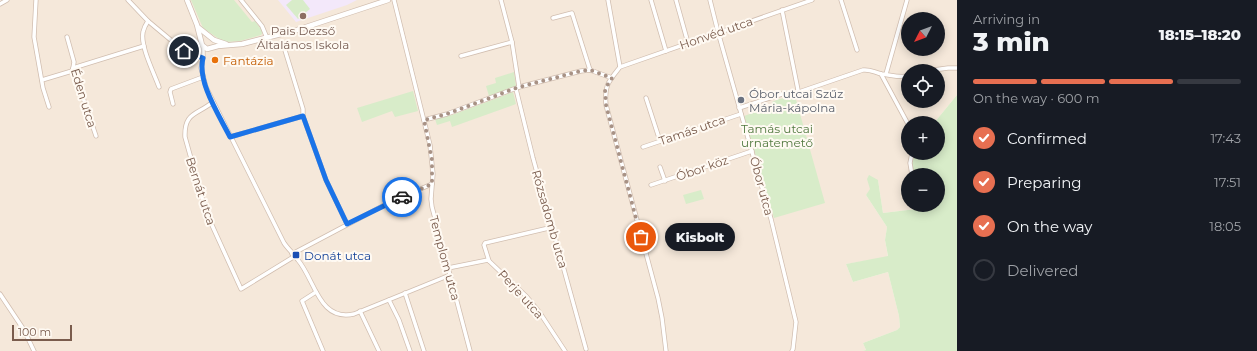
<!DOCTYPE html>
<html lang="en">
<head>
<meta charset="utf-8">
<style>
	body { margin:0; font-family:Montserrat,sans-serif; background:#20242c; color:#f1f3f6; height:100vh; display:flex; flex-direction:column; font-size:15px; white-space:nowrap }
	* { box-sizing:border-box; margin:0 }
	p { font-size:13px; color:#9ea1a6 }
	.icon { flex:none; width:22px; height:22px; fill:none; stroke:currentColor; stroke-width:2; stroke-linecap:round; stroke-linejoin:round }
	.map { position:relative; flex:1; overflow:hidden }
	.side { display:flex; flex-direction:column; background:#171b24; width:300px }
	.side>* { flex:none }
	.needle { width:26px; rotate:228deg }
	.fabs { position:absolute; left:901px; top:12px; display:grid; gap:8px }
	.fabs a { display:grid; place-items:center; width:44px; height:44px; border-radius:50%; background:#171b24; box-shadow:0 2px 10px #0003; font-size:20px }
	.scale { position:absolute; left:12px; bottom:10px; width:60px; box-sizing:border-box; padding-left:4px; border:2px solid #7a5c4d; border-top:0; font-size:11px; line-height:14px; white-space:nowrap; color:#7a5c4d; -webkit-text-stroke:3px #fffaf3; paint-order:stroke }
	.pin { position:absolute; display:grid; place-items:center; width:34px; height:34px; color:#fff; margin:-17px; border:2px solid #fff; border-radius:50%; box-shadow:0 1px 4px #0007 }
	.courier { position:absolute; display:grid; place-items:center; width:40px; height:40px; margin:-20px; border:3px solid #1a73e8; border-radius:50%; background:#fff; color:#222; box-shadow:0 1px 5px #0007 }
	.bubble { position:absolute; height:28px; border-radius:14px; background:#171b24; box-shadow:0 2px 10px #0003; font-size:13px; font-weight:800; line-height:28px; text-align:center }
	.head em { font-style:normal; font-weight:800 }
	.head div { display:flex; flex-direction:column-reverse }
	.head { display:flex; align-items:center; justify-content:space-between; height:68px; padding:0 16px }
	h1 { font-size:26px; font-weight:800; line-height:30px }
	.bar { display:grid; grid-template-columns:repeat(4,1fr); gap:6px 4px; align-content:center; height:48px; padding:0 16px }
	.bar i { height:5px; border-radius:3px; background:#363941 }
	.bar .selected { background:#e76f51 }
	.bar p { grid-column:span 4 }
	ol { padding:0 16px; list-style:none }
	li { display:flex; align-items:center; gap:12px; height:44px }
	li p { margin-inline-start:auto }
	li .icon { padding:4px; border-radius:50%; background:#e76f51; color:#fff; stroke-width:4 }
	li:last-child { color:#9ea1a6 }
	li i { width:22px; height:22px; border:2px solid #363941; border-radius:50% }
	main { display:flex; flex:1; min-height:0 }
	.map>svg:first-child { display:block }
	.residential { fill:#f5e8da; fill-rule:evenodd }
	.education { fill:#f3e8fa }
	.green { fill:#d8ecc9 }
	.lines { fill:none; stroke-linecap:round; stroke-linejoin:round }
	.minor-casing { stroke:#d1beb0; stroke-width:5 }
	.tertiary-casing { stroke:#d1beb0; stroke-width:6 }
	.minor { stroke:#fff; stroke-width:3.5 }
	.tertiary { stroke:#fff; stroke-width:4.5 }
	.done { stroke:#a89285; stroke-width:4; stroke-dasharray:0 7.2 }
	.route { stroke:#1a73e8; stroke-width:5 }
	.education-dot { fill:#8d6e63; stroke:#fffaf3; stroke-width:1.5 }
	.food-dot { fill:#e8710a; stroke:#fffaf3; stroke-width:1.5 }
	.worship-dot { fill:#6b7280; stroke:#fffaf3; stroke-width:1.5 }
	.transit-dot { fill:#1a4fb4; stroke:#fffaf3; stroke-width:1.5 }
	.labels { text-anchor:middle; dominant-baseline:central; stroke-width:4; stroke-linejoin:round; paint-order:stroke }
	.education-label { font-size:12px; fill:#785e54; stroke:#fffaf3 }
	.street-label { font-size:12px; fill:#7a5c4d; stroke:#fffaf3 }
	.food-label { font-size:12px; fill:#c56008; stroke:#fffaf3; text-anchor:start }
	.worship-label { font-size:12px; fill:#5b616d; stroke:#fffaf3; text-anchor:start }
	.park-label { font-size:12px; fill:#537a41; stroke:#fffaf3 }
	.transit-label { font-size:12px; fill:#164399; stroke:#fffaf3; text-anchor:start }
</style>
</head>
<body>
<main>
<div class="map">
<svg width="957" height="351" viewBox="0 0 957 351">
	<rect width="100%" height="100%" fill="#fdf6ec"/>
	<path class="residential" d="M2,0h955v95l-23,28h-26v30h7l-3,11 2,11h-6v30l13,1 -5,3 -33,4 -5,-33 -12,15 21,32 -2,13 3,17 -42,7 7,18 35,-10 11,44 1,11 -3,3 -34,13 3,7 -4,1h-862v-350zM908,19h30v30h-30zM908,71h30v30h-30z"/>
	<path class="education" d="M278,0h79l-10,5 -51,17z"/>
	<g class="green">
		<path d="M191,0h43l18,22 3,-1 8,11 -2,3 -21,6 -14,1 -7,-3 -16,-11z"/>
		<path d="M292,0h11l7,9 -12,10 -12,-14z"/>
		<path d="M514,72l2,14 -27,10 -3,-10 10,-3 -1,-5z"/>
		<path d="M413,91l5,20 -23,6 -3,-6 -30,11 -5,-14z"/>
		<path d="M513,92l3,12 -64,23 -2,-6 -13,4 -2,-6 17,-4z"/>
		<path d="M957,95v256h-95l4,-1 -3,-7 34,-13 3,-3 -1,-11 -11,-44 -35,10 -7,-18 42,-8 -3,-16 2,-13 -21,-32 4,-6 -3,-10 2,-4 9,5 5,33 33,-4 4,-4h18v-30h-24l-2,-11 3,-11h23v-30h-4z"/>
		<path d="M795,96l30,107 -51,15 -30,-102 29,-10 -1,-4 7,-3z"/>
		<path d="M701,190l3,9 -18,5 -3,-9z"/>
	</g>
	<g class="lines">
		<defs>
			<g id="minor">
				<path d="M36,0l-2,37 9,51 6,19"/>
				<path d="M128,0l20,21 36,30 19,7"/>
				<path d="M241,0l21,26 5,12"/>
				<path d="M394,0l36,145 3,29 -2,25 1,8 38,144"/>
				<path d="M501,0l11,42 7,45"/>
				<path d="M608,0l12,67c-11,14 -16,18 -14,38l52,193 4,20 4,33"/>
				<path d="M651,0l15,51"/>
				<path d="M676,0l12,43"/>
				<path d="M710,0l8,32 53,187 25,103 -3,27 -1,2"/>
				<path d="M841,0l16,50"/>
				<path d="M0,4l7,-4"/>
				<path d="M782,10l16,80 -2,3"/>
				<path d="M553,18l19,-5 18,57"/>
				<path d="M148,21c-2,3 -4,7 -5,11 -3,14 11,41 16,55"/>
				<path d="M67,37l7,25 -1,6 23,68"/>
				<path d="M203,47v11l-2,10 5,19 78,156c4,6 10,11 14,17 17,20 21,62 56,54l96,-39"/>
				<path d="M284,47l19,62v7l23,64 21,44"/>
				<path d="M461,56l51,-14"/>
				<path d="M620,67l192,-67"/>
				<path d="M926,71l22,-3h9"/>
				<path d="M881,74l27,50"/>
				<path d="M886,74l21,-74"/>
				<path d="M42,80l30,-9 1,-3 71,-22"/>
				<path d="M516,89l17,69 53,191"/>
				<path d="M646,98l14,43"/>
				<path d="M213,102c-16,13 -29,10 -28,35l21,75 35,77 54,-33"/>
				<path d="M173,104l-3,-12 1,-3 32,-12"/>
				<path d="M739,108l43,-14 14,-1 67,-23c8,-1 12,3 19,4 9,1 17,4 26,2"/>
				<path d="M424,120l23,-6 72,-27 62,-16 9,-1 22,8"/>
				<path d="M230,137l73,-21"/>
				<path d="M643,147l98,-33"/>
				<path d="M660,167l5,14"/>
				<path d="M912,175l-2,-12 2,-10"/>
				<path d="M651,185l101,-34"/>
				<path d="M292,254l100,-53 40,-17"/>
				<path d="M489,261l-5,-16 1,-2 68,-16"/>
				<path d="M448,268l40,-8 39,37 13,16 25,38"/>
				<path d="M316,292l-14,9 21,50"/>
				<path d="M405,293l19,58"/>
				<path d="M0,294l24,36 10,21"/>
				<path d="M389,300l10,20 11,31"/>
				<path d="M360,311l19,40"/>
			</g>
			<g id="tertiary">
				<path d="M187,0l10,25 5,20 5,4 11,-3 24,-2 55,-14 91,-30"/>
				<path d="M199,28l15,12 12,4"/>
			</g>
		</defs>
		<use href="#minor" class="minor-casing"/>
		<use href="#tertiary" class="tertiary-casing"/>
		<use href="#minor" class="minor"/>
		<use href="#tertiary" class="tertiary"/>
	</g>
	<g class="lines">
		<path class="done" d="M402,197l30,-13v-24l-8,-40 23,-6 72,-27 62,-16 9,-1 22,8 -7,11 1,16 35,132"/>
		<path class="route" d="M184,51l19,7c-6,24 16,57 27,79l73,-21 23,64 21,44 55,-27"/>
	</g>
	<circle class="education-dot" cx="303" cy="16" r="4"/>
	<circle class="food-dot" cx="215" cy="60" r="4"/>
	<circle class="worship-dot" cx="741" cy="100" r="4"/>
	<rect class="transit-dot" x="292" y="251" width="8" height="8" rx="2"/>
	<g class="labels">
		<g class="education-label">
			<text x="303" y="30">Pais Dezső<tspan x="303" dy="14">Általános Iskola</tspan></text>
		</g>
		<g class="street-label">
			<text transform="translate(716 33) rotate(-19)">Honvéd utca</text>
			<text transform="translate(84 98) rotate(73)">Éden utca</text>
			<text transform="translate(692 130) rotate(-19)">Tamás utca</text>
			<text transform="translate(702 168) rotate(-19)">Óbor köz</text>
			<text transform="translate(762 186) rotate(75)">Óbor utca</text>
			<text transform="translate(201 191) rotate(72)">Bernát utca</text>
			<text transform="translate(550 219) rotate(74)">Rózsadomb utca</text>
			<text transform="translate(445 258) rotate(75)">Templom utca</text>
			<text transform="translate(521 294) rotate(48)">Perje utca</text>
		</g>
		<g class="food-label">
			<text x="223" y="60">Fantázia</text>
		</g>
		<g class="worship-label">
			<text x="749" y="93">Óbor utcai Szűz<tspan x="749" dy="14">Mária-kápolna</tspan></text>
		</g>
		<g class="park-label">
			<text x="777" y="128">Tamás utcai<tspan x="777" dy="14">urnatemető</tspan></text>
		</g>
		<g class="transit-label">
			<text x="304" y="255">Donát utca</text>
		</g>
	</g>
</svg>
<div class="fabs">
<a><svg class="needle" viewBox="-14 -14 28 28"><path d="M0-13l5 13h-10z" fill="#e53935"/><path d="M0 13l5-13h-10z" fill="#9ea1a6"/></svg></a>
<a><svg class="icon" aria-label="locate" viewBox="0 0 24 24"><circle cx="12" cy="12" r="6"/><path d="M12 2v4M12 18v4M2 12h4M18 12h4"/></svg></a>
<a>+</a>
<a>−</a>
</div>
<div class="scale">100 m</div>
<div class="pin" style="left:641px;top:237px;background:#ea580c"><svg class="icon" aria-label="bag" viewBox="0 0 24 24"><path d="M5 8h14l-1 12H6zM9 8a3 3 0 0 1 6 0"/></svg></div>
<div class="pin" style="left:184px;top:51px;background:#1f2937"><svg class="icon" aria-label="home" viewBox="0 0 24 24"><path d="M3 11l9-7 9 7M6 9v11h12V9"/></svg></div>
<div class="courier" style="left:402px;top:197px"><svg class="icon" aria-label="car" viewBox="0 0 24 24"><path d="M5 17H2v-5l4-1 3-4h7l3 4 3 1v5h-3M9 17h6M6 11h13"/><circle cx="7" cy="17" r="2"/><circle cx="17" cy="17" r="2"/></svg></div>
<div class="bubble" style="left:665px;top:223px;width:70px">Kisbolt</div>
</div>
<section class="side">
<div class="head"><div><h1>3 min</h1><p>Arriving in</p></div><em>18:15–18:20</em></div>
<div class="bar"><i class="selected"></i><i class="selected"></i><i class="selected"></i><i></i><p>On the way · 600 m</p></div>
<ol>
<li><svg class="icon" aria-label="check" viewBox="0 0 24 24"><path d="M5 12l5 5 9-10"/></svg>Confirmed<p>17:43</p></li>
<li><svg class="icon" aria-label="check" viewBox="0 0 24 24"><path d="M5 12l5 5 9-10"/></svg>Preparing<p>17:51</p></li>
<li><svg class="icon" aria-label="check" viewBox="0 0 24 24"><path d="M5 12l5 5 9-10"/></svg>On the way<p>18:05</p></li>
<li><i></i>Delivered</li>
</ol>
</section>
</main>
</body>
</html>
